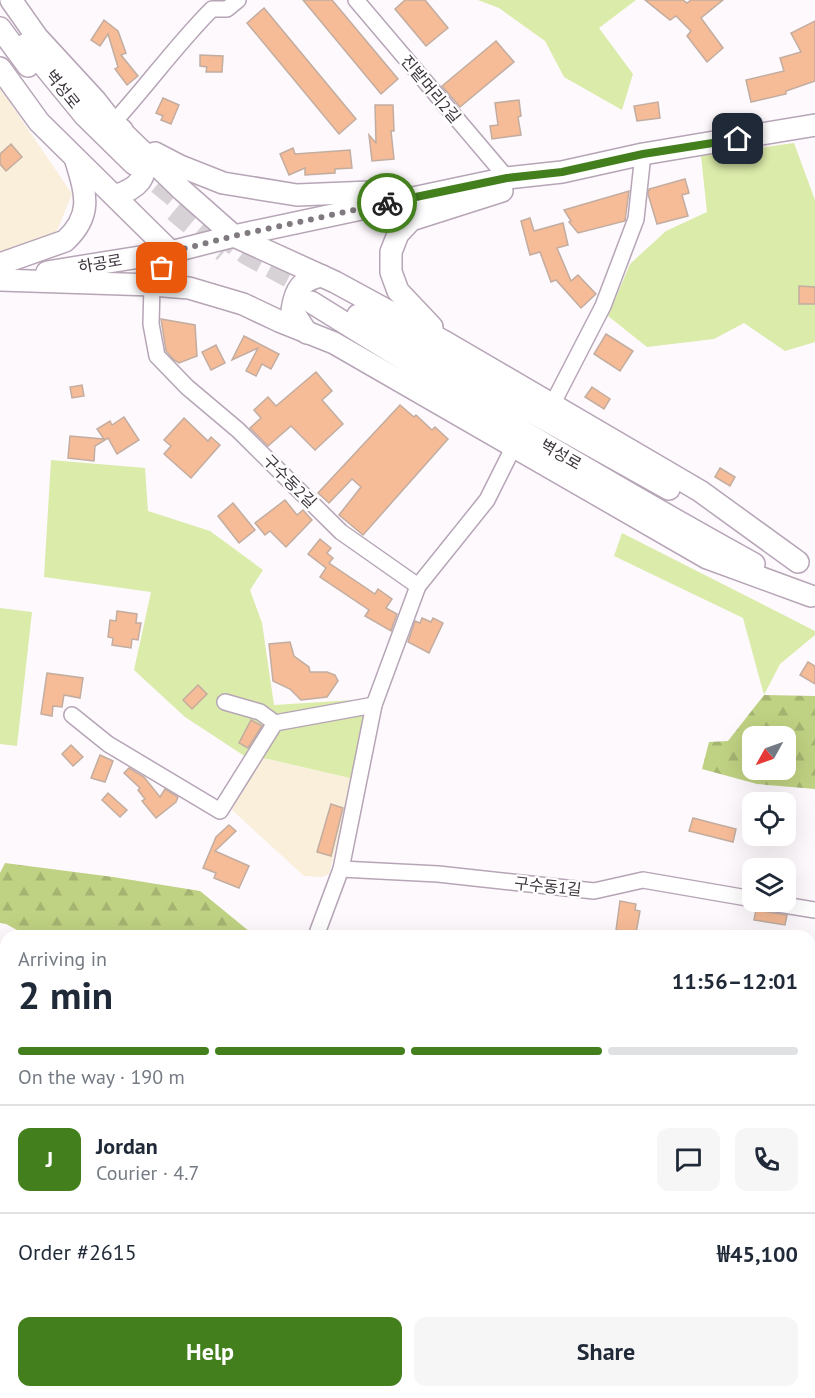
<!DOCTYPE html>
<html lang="en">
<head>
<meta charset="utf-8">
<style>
	body { margin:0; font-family:"PT Sans","Noto Sans KR",sans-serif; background:#f6f6f7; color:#1f2937; height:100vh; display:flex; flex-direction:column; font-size:22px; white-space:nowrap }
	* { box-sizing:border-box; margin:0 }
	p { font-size:20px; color:#747a83 }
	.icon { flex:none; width:33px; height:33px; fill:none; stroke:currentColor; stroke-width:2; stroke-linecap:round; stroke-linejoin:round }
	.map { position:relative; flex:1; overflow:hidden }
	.details { position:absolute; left:0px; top:930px; width:816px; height:468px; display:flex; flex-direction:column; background:#fff; border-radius:18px 18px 0 0; box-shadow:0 6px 24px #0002 }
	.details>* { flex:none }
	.needle { width:39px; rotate:230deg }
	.tools { position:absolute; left:742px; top:726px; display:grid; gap:12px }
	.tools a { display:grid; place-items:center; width:54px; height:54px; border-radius:12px; background:#fff; box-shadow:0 6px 24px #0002; font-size:30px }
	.pin { position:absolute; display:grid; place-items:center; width:51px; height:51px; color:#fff; margin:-26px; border-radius:12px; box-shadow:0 3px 9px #0006 }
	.courier { position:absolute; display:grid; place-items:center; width:60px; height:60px; margin:-30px; border:4px solid #43801d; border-radius:50%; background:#fff; color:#222; box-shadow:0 2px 8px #0007 }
	.overview em { font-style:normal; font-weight:800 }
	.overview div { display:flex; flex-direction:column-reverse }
	.overview { display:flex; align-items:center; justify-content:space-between; height:102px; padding:0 18px }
	h1 { font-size:39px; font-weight:800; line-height:45px }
	.bar { display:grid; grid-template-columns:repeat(4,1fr); gap:9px 6px; align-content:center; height:72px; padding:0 18px }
	.bar i { height:8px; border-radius:4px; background:#e0e1e3 }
	.bar .on { background:#43801d }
	.bar p { grid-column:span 4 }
	.line { display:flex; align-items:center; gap:15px; padding:0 18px; border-top:2px solid #e0e1e3 }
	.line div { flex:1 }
	.round { display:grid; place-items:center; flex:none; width:63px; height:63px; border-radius:12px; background:#f6f6f7 }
	.action { display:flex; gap:12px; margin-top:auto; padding:12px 18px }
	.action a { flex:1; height:69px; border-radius:12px; background:#43801d; color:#fff; font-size:24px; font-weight:800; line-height:69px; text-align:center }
	.action a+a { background:#f6f6f7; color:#1f2937 }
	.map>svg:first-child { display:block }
	.industrial { fill:#faefda }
	.green { fill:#dbeba9 }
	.forest { fill:url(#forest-firs); fill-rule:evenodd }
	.building { fill:#f6bb97; stroke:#c2ada0; stroke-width:1.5 }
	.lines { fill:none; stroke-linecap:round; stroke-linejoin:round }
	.secondary-tunnel { stroke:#d6d2d6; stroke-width:21; stroke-dasharray:21 10; stroke-linecap:butt }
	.street-casing { stroke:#b6a5b6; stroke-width:18 }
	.secondary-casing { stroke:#b6a5b6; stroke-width:24 }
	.street { stroke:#fff; stroke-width:15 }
	.secondary { stroke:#fff; stroke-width:21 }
	.done { stroke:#807a80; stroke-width:6; stroke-dasharray:0 10.8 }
	.route { stroke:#43801d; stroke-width:8 }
	.labels { text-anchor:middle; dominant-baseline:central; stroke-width:4.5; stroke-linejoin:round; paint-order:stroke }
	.street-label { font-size:16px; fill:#3c353c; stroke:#fff }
</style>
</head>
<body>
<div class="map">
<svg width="815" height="1398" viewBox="0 0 815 1398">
	<defs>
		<pattern id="forest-firs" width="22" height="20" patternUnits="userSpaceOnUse" patternTransform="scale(1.5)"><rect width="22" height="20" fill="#bfd182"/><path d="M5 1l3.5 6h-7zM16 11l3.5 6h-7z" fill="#a5b471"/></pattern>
	</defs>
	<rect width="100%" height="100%" fill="#fdf9fd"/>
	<g class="industrial">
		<path d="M0,88l72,106 -16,39 -56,21z"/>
		<path d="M254,756l100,23 -25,95 -7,3 -18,-1 -72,-66z"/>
		<path d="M0,1221l6,9v42l-6,-1z"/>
	</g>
	<g class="green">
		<path d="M478,0h158l-37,28 34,46 -11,36 -58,-33 -19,-36 -46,-33z"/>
		<path d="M794,143l21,57v142l-30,9 -41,-28 -30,16 -67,8 -39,-31 22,-52 36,-33 41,-19 -6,-56z"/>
		<path d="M51,460l94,8 3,43 62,20 53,39 -13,20 12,33 12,82 95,-6 -15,80 -86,-20 -22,-2 -61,-40 -51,-47 17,-78 -107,-15z"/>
		<path d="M622,533l193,98v4l-35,29 -16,31 -21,-77 -129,-62z"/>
		<path d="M0,608l32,4 -15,134 -17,-2z"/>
		<path d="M0,1144l6,9v45l-6,-10z"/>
		<path d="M58,1392h116l-3,6h-113z"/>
		<path d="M344,1392h45l1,6h-45z"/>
	</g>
	<g class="forest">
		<path d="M764,695l51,1v93l-58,-5 -55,-15 7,-27 19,-1zM786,736v34h-33v-34z"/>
		<path d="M5,863l108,14 87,14 55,45h-227l-22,-12 -6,-1v-50z"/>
		<path d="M815,964v321l-5,-3v-317z"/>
		<path d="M0,1037l6,3v37l-6,1z"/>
		<path d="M810,1336l5,2v45l-5,8z"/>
		<path d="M569,1392h241l-4,6h-226z"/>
	</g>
	<g class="building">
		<path d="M303,0h29l66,79 -17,15z"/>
		<path d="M405,0h20l23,28 -22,18 -31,-37z"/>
		<path d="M645,0h38l4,3 4,-3h32l-22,18 22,30 -16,14 -20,-26 4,-5 -15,-15 -6,4z"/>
		<path d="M264,8l92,111 -17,15 -92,-111z"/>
		<path d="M104,20l14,11 8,22 -5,2 17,21 -11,9 -12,-16 3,-2 -10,-33 -8,12 -9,-6z"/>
		<path d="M815,21v60l-29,10v3l-35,8 -5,-22 38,-9 -4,-13 21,-6 -10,-19z"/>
		<path d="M496,41l18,21 -54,45 -18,-21z"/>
		<path d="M200,55l23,1 -1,16h-16l1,-5 -7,-1z"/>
		<path d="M163,98l16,7 -8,19 -10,-4 2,-4 -7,-3z"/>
		<path d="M519,100l2,16 -3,1 3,18 -29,4 -2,-13 8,-1 -3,-22z"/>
		<path d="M658,102l2,16 -23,3 -3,-15z"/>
		<path d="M375,105h18l1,26h-3l3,28 -22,2 -3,-26 7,8z"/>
		<path d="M11,144l11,13 -16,14 -6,-7v-10z"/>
		<path d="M293,148l2,6 55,-4 2,18 -17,1v4l-30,2v-7l-16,7 -9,-21z"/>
		<path d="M685,179l4,14 -7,2 6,21 -31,8 -9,-30 1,-5z"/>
		<path d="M629,191l-4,30 -47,12 -9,-11 2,-1 -7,-11z"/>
		<path d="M530,218l4,13 29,-8 5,22 -11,3 14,33 7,-6 18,19 -15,14 -25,-28 -5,2 -11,-30 -10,3 -9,-34z"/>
		<path d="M799,286l16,1v17h-16z"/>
		<path d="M161,319l34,6 2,31 -18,7 -5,-3 -8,-9z"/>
		<path d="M606,334l27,17 -13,20 -26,-17z"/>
		<path d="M244,336l35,18 -8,15 -9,-5 -6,12 -10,-5 12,-23 -26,12z"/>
		<path d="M216,345l9,18 -14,7 -9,-18z"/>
		<path d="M316,372l16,19 -10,9 21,24 -28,26 -24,-24 -23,20 -18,-18 11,-10 -7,-8 14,-13 8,9z"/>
		<path d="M82,385l2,11 -12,2 -2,-11z"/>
		<path d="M592,387l18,12 -6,10 -19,-12z"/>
		<path d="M400,405l14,12 2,-2 16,15 3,-3 13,12 -85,96 -24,-20 22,-28 -9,-8 -23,24 -11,-10z"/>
		<path d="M124,417l15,23 -22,14 -9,-16 -13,8 -1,15 -26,-3 2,-22 34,3 -7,-10 13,-8 2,4z"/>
		<path d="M184,418l24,23 3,-4 9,8 -29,33 -27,-24 7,-8 -7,-6z"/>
		<path d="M720,468l15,9 -5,9 -15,-9z"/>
		<path d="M285,500l12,15 6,-5 9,10 -26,27 -16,-16 -5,4 -10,-12z"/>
		<path d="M233,503l22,27 -16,13 -21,-27z"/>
		<path d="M320,539l11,9 -4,5 6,5 -4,5 46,31 3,-5 14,10 -6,9 11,6 -6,17 -26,-15 4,-6 -49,-33 6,-9 -18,-14z"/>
		<path d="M117,611l20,3 -1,9h5l-3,17 -6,-1 -1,9 -19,-3 1,-7 -5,-1 2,-17 6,1z"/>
		<path d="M422,618l9,4 2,-4 10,5 -14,30 -21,-11 7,-21 5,2z"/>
		<path d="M290,642l4,14 15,11 1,5h17l8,3 3,6 -11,16 -26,3 -11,-11 -17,-8 -4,-37z"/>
		<path d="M808,662l7,4v18l-15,-9z"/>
		<path d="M47,673l36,5 -3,20 -16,-3 -2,12 -9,-1 -1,10 -11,-2z"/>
		<path d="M198,685l9,9 -15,15 -9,-9z"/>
		<path d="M251,720l11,6 -14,22 -9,-5z"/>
		<path d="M71,745l12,12 -10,9 -11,-12z"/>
		<path d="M100,755l13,6 -8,21 -14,-4z"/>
		<path d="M129,768l15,9 16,20 5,-8 13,8 -2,5 -20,16 -14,-17 3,-2 -7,-9 2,-2 -16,-15z"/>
		<path d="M108,793l19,17 -7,7 -18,-17z"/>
		<path d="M331,804l12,4 -12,48 -14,-4z"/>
		<path d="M693,818l43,11 -3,13 -44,-11z"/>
		<path d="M229,825l7,6 -21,20 34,15 -10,22 -25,-10 2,-5 -13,-5 13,-31z"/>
		<path d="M620,901l16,3 -1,6 5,1 -4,22 -20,-3z"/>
		<path d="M756,910l31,5 -2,10 -31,-5z"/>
	</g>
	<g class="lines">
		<g class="secondary-tunnel">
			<path d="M134,164l61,50"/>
			<path d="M174,211l50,41"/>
			<path d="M219,233l27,21 70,38"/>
		</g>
		<defs>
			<g id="street">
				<path d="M356,0l151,178"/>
				<path d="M113,123c34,-37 63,-78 99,-114h15l11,-9"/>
				<path d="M171,252l-19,33 -1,39 6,32 30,31 51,43 103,102 77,54"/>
				<path d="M549,403h4l50,-97 33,-87 7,-65"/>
				<path d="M225,702l35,10 15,11"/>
				<path d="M72,715l36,29 112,67 55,-88 99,-18"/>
				<path d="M341,869l97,5 156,17 49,-11 110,19"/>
				<path d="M766,902l49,8"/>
				<path d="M316,936l25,-67 33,-164 44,-119 69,-86 27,-54"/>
				<path d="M0,1205l6,10"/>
				<path d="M396,1392l1,6"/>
				<path d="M607,1392l7,6"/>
				<path d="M52,1398v-6"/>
				<path d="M185,1398l2,-6"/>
				<path d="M570,1398l3,-6"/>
			</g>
			<g id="secondary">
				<path d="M11,0l26,37 58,63 18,23 9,7"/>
				<path d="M0,28l28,38"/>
				<path d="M26,44l59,72 49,48"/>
				<path d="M0,68l39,54 132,130"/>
				<path d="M113,123l69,67 52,46 101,46 112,61 253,148 98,71"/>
				<path d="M155,153l25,13 43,17 74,12 98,-4"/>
				<path d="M115,196c23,-8 33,-17 30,-43"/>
				<path d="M0,264l65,-23c28,-26 21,-47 11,-80"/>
				<path d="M47,272l124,-20 63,-16 273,-58 55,-6 81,-18 172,-29"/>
				<path d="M0,280l152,5 37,3 54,16 36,17 55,22 373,215 104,38"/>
				<path d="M311,302c146,91 293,179 443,262"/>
				<path d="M358,315l311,174"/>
				<path d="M432,327l-34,-36 -7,-19v-20l7,-18 13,-14 91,-29"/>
				<path d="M307,333l-15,-23c3,-20 9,-31 30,-34"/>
			</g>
		</defs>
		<use href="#street" class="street-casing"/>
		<use href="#secondary" class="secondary-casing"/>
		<use href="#street" class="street"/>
		<use href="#secondary" class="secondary"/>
	</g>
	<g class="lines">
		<path class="done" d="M162,268l9,-16 63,-16 153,-33"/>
		<path class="route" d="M387,203l120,-25 55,-6 81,-18 95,-15"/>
	</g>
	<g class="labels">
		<g class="street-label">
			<text transform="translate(63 89) rotate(51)">벽성로</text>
			<text transform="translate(431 89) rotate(50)">진밭머리2길</text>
			<text transform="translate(100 263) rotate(-10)">하공로</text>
			<text transform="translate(561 454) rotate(30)">벽성로</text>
			<text transform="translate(290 481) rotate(45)">구수동2길</text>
			<text transform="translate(548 886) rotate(6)">구수동1길</text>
		</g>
	</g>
</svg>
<div class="tools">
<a><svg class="needle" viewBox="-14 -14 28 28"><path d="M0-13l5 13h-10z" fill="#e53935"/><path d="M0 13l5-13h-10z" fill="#747a83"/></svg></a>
<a><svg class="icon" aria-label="locate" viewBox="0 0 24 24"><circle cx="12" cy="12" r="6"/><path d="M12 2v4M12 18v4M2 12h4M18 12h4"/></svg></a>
<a><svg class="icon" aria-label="layers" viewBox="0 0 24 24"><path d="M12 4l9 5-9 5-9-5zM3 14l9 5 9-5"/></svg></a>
</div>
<div class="pin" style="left:162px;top:268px;background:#ea580c"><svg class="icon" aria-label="bag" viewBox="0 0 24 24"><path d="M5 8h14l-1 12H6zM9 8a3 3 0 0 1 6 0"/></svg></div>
<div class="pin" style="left:738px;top:139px;background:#1f2937"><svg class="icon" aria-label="home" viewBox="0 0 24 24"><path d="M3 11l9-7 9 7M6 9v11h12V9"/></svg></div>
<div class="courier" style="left:387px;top:203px"><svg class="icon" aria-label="bike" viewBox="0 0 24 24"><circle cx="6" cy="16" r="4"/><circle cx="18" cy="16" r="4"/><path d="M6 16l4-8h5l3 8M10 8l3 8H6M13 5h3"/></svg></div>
<section class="details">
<div class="overview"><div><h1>2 min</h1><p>Arriving in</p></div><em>11:56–12:01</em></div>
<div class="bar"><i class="on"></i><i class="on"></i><i class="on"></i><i></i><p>On the way · 190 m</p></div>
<div class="line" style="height:108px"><b class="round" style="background:#43801d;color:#fff">J</b><div><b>Jordan</b><p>Courier · 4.7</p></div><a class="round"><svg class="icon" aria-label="chat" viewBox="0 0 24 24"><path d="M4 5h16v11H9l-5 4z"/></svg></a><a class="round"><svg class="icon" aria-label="phone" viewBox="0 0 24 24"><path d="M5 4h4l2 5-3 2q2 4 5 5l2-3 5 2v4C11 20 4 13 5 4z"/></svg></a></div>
<div class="line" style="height:78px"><div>Order #2615</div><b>₩45,100</b></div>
<div class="action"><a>Help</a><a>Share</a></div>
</section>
</div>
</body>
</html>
